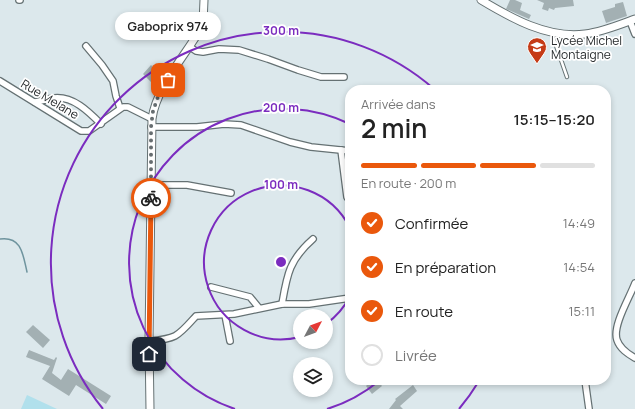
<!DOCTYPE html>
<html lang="fr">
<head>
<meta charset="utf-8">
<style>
	body { margin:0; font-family:Manrope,sans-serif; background:#f6f6f6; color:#222; height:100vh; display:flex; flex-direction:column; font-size:15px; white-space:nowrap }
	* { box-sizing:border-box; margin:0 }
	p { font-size:13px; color:#767676 }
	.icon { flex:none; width:22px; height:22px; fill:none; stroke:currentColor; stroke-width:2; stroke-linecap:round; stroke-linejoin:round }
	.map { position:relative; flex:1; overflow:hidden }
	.side { position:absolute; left:345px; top:85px; width:266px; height:300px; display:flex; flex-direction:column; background:#fff; border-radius:16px; box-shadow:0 2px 6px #0003 }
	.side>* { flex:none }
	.needle { width:26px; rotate:49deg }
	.fabs { position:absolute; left:293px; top:309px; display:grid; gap:8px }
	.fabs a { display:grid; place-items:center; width:40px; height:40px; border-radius:50%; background:#fff; box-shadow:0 2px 6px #0003; font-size:20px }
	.pin { position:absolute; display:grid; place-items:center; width:34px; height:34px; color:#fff; margin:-17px; border-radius:8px; box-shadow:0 2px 6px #0006 }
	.courier { position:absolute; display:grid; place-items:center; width:40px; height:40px; margin:-20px; border:3px solid #ea580c; border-radius:50%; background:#fff; color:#222; box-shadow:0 1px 5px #0007 }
	.bubble { position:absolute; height:28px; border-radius:14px; background:#fff; box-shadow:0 2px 6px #0003; font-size:13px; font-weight:600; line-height:28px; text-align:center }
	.headline em { font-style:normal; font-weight:600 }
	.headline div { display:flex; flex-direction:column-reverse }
	.headline { display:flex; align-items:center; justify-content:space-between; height:68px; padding:0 16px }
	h1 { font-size:26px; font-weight:600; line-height:30px }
	.bar { display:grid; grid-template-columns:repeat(4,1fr); gap:6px 4px; align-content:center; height:48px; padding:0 16px }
	.bar i { height:5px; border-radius:3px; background:#e0e0e0 }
	.bar .on { background:#ea580c }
	.bar p { grid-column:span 4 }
	ol { padding:0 16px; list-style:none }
	li { display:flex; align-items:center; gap:12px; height:44px }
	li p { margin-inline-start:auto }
	li .icon { padding:4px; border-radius:50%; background:#ea580c; color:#fff; stroke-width:4 }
	li:last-child { color:#767676 }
	li i { width:22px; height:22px; border:2px solid #e0e0e0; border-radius:50% }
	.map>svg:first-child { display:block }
	.green { fill:#b1e0ec }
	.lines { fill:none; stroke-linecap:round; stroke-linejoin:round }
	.stream { stroke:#6f949e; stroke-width:1.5 }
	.building { fill:#a3b0b3 }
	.service-casing { stroke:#657173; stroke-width:4.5 }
	.minor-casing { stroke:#657173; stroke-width:8 }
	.secondary-casing { stroke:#657173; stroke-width:9 }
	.service { stroke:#fff; stroke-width:2.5 }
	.minor { stroke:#fff; stroke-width:5.5 }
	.secondary { stroke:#fff; stroke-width:7 }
	.done { stroke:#666d70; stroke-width:4; stroke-dasharray:0 7.2 }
	.route { stroke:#ea580c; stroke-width:5 }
	.ring { fill:none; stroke:#7b2cbf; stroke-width:2 }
	.labels { text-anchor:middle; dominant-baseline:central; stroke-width:3.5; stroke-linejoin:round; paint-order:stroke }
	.poi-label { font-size:12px; fill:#272b2d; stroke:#fff; text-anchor:start }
	.street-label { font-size:12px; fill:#272b2d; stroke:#fff }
	.centre { fill:#7b2cbf; stroke:#fff; stroke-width:2 }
	.ring-label { font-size:12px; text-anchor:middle; font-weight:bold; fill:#7b2cbf; stroke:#fff; stroke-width:3.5; stroke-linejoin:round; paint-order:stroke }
</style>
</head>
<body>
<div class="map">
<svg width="635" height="409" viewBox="0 0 635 409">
	<rect width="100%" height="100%" fill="#dce8ec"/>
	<path class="green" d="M27,395l30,14h-36z"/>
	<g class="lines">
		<path class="stream" d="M0,239c22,-3 23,16 27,33"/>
	</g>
	<g class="building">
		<path d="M510,0h5l7,3 -2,7 11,5 -2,4 -23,-10z"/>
		<path d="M537,0h36l1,6 -19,2 -1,2 -5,-2 -1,3 -6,-2 2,-6z"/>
		<path d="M623,2l4,14 -21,7 -4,-12 13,-4v-3z"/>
		<path d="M151,65l4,4 2,-1 7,7 -10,10 -11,-11z"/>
		<path d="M33,325l17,15 -7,8 -17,-16z"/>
		<path d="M29,350l25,10 2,-3 1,1 -5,15 9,7 7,-11 43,27 -5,8 -30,-19 -7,11 -27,-17 8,-13 -24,-9z"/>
		<path d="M377,380l5,6 -10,8 -6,-8 4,-4 2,2z"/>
		<path d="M413,385l4,6 -17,15 3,3h-14l7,-9 -1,-1z"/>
	</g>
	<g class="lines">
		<defs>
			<path id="service" d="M552,34l15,43"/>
			<g id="minor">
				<path d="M19,0h1"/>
				<path d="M630,21l5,13"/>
				<path d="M86,46l16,19 11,16 3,15 4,12"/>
				<path d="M190,47l6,4 7,1 16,-3 20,1 29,9 30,11 23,7h23"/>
				<path d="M0,81l81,50h8l34,-24h5l24,12"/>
				<path d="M35,102c6,-1 13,-3 19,-4 19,-2 34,13 47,26"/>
				<path d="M151,127h46l27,-3 17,1 49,17 21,5 39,4"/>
				<path d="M341,150l6,47 3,4"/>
				<path d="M151,185h36l44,8"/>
				<path d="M635,283c-5,14 -23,43 -18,57 3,9 11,14 18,18"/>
				<path d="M211,287l39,10 9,11"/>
				<path d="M282,304c5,-29 7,-44 31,-65"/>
				<path d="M225,315l5,26"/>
				<path d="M149,341c28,-2 29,-5 47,-25l38,-2 48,-10h27l41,-6"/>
				<path d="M585,380l4,29"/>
			</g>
			<g id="secondary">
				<path d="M481,0c30,18 67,39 104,34 17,-2 34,-9 50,-15"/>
				<path d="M150,409l-1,-68 3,-222c4,-31 32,-62 48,-89l3,-7 1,-23"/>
			</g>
		</defs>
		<use href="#service" class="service-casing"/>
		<use href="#minor" class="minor-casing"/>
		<use href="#secondary" class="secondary-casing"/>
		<use href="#service" class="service"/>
		<use href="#minor" class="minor"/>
		<use href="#secondary" class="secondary"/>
	</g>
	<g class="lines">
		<path class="done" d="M151,198v-71l2,-16 7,-20 8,-11"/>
		<path class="route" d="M149,354l2,-156"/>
	</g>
	<g class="ring">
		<path d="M350 296A77 77 0 0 1 326 324M300 337A77 77 0 1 1 350 228"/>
		<path d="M379 381A154 154 0 0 1 327 409M235 409A154 154 0 1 1 350 124"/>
		<path d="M479 381A231 231 0 0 1 459 409M103 409A231 231 0 0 1 434 89"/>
	</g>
	<defs>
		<symbol id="school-pin" viewBox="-11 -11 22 30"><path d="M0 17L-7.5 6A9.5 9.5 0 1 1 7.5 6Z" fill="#c53b17" stroke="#fff"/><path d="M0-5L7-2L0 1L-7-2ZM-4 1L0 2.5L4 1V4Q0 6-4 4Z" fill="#fff"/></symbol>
	</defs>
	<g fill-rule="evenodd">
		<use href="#school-pin" x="526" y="36" width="22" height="30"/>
	</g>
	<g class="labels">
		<g class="poi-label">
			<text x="551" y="40">Lycée Michel<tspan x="551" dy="14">Montaigne</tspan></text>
		</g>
		<g class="street-label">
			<text transform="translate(50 99) rotate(31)">Rue Melane</text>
		</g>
	</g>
	<circle cx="281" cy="262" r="6" class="centre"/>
	<g class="ring-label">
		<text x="281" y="35">300 m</text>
		<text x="281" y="112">200 m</text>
		<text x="281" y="189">100 m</text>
	</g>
</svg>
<div class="fabs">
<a><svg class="needle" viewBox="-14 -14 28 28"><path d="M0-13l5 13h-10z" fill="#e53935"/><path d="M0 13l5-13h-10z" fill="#767676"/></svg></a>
<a><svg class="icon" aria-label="layers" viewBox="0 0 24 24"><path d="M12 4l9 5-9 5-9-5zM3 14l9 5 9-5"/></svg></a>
</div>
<div class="pin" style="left:168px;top:80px;background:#ea580c"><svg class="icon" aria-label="bag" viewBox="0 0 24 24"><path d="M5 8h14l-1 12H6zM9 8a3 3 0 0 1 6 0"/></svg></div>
<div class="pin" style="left:149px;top:354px;background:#1f2937"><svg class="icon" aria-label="home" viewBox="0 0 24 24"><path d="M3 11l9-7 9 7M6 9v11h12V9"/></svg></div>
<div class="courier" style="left:151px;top:198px"><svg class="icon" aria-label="bike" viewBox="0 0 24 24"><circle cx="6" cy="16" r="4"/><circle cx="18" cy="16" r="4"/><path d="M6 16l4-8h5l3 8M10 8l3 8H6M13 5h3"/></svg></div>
<div class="bubble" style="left:115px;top:12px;width:106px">Gaboprix 974</div>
<section class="side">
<div class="headline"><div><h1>2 min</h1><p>Arrivée dans</p></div><em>15:15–15:20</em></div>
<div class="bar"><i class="on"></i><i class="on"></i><i class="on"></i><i></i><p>En route · 200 m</p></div>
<ol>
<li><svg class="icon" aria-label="check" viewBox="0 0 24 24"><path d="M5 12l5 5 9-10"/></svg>Confirmée<p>14:49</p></li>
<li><svg class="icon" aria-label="check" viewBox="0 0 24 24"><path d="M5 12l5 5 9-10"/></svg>En préparation<p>14:54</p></li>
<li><svg class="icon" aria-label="check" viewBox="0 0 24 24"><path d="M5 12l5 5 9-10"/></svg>En route<p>15:11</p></li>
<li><i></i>Livrée</li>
</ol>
</section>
</div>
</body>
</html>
